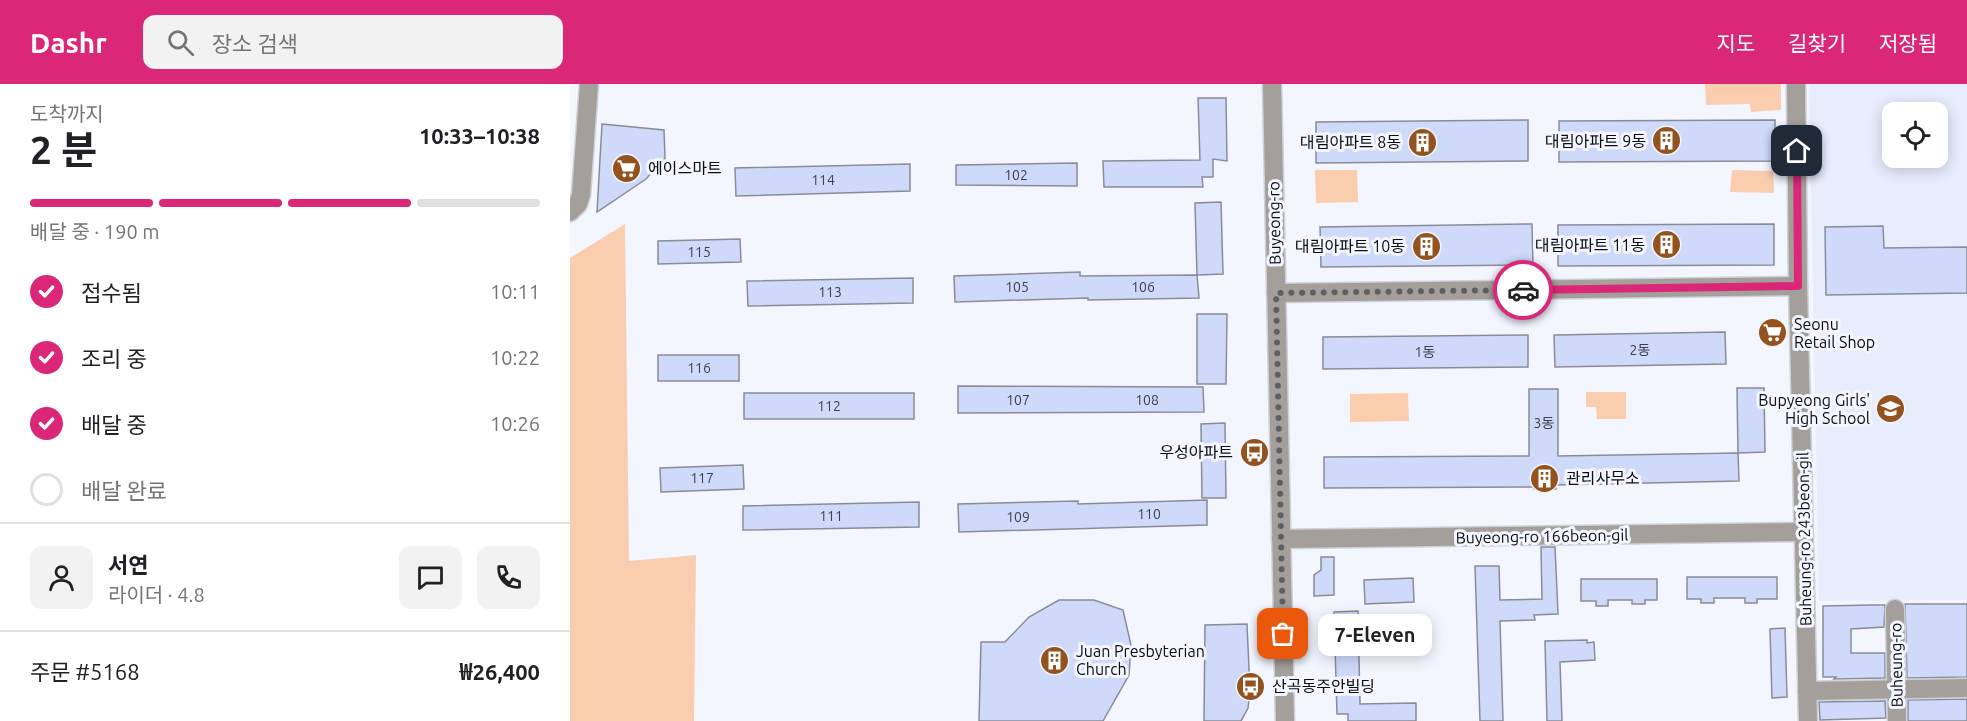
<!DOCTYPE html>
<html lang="ko">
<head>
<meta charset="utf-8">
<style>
	body { margin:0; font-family:Ubuntu,"Noto Sans KR",sans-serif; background:#f2f2f2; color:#202124; height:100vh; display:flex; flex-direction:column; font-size:22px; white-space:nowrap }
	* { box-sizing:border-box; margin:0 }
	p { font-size:20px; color:#757577 }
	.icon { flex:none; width:33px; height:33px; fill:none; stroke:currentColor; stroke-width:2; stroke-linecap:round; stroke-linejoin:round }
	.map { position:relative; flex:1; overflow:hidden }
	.panel { display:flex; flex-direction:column; background:#fff; width:570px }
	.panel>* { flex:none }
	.fabs { position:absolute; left:1312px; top:18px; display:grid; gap:12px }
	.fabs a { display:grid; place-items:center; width:66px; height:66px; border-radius:12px; background:#fff; box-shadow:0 3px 15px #0003; font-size:30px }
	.pin { position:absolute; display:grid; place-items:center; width:51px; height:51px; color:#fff; margin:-26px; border-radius:12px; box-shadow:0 3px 9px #0006 }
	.courier { position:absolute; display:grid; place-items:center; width:60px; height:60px; margin:-30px; border:4px solid #db2777; border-radius:50%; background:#fff; color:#222; box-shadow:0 2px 8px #0007 }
	.bubble { position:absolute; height:42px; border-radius:12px; background:#fff; box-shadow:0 3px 15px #0003; font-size:20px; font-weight:700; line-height:42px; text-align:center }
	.overview em { font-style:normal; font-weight:700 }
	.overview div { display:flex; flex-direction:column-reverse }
	.overview { display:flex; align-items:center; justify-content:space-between; height:102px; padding:0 30px }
	h1 { font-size:39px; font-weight:700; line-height:45px }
	.bar { display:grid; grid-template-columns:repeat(4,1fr); gap:9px 6px; align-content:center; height:72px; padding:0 30px }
	.bar i { height:8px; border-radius:4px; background:#e0e0e0 }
	.bar .on { background:#db2777 }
	.bar p { grid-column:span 4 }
	.line { display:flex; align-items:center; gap:15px; padding:0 30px; border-top:2px solid #e0e0e0 }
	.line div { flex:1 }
	.round { display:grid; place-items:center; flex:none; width:63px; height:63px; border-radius:12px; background:#f2f2f2 }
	ol { padding:0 30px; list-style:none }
	li { display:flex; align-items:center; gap:18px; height:66px }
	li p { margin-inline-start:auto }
	li .icon { padding:6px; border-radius:50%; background:#db2777; color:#fff; stroke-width:4 }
	li:last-child { color:#757577 }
	li i { width:33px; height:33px; border:3px solid #e0e0e0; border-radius:50% }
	header { display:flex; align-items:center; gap:36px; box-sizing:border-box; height:84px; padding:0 30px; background:#db2777; color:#fff }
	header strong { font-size:28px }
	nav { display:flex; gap:33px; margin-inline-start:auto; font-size:21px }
	.search { width:420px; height:54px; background:#f2f2f2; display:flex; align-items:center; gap:15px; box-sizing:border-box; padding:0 21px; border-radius:12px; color:#757577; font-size:22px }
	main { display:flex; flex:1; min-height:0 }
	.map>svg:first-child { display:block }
	.built { fill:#e8edfe; fill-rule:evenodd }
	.green { fill:#f9cdae }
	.building { fill:#cfd9fa; stroke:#898c98; stroke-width:1.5 }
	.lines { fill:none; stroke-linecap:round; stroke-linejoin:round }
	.minor-casing { stroke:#ced1d8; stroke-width:21 }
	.minor { stroke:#a49f9b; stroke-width:18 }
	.done { stroke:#5d5f65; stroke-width:6; stroke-dasharray:0 10.8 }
	.route { stroke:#db2777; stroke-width:8 }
	.labels { text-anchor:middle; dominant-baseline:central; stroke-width:6; stroke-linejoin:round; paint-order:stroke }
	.number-label { font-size:14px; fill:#3d404c }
	.poi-label { font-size:16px; fill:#0c0d12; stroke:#f3f6fe; text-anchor:end }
	.street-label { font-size:16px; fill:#0c0d12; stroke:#f3f6fe }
</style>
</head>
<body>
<header>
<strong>Dashr</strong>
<div class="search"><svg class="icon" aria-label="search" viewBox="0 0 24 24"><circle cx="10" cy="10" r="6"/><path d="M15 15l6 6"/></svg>장소 검색</div>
<nav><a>지도</a><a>길찾기</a><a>저장됨</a></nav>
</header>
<main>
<section class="panel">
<div class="overview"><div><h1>2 분</h1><p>도착까지</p></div><em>10:33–10:38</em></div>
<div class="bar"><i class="on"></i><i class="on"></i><i class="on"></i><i></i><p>배달 중 · 190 m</p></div>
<ol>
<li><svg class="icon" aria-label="check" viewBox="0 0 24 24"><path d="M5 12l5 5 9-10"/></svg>접수됨<p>10:11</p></li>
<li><svg class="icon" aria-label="check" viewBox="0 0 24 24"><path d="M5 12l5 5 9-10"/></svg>조리 중<p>10:22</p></li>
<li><svg class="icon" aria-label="check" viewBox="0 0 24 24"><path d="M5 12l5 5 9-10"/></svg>배달 중<p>10:26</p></li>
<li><i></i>배달 완료</li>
</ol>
<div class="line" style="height:108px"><a class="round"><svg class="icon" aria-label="person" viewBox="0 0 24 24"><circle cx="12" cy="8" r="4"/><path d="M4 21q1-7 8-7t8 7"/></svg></a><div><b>서연</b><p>라이더 · 4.8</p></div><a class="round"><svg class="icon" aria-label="chat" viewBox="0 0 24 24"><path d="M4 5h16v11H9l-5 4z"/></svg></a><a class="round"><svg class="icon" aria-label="phone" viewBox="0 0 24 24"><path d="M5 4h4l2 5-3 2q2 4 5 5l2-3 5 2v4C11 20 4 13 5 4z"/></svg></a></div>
<div class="line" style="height:78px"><div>주문 #5168</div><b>₩26,400</b></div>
</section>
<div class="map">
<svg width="1397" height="637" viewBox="0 0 1397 637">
	<rect width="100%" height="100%" fill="#f3f6fe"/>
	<path class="built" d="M1239,0h158v516l-148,1zM1323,28h45v46h-45z"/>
	<g class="green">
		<path d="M1135,0h76v26l-30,2 -1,-8 -44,1z"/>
		<path d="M745,86h42l1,32 -42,1z"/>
		<path d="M1162,86l41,1 1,22 -44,-1z"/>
		<path d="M55,140l4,337 67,-6 -2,166h-124v-463z"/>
		<path d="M1016,308h40v27h-29l-1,-12h-10z"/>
		<path d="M838,309l1,28 -59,1v-28z"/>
	</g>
	<g class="building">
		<path d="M628,14h28l1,63 -14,-2v18h-11l1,10h-99l-1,-26 97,-1z"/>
		<path d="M958,36v41l-212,2v-41z"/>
		<path d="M1205,36v41l-216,1v-41z"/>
		<path d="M32,40l62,6 1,28 -19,21 -49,33z"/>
		<path d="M507,79v23l-121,-1v-20z"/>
		<path d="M340,80v27l-174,5 -1,-28z"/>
		<path d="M651,118l2,72 -26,1 -2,-72z"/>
		<path d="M962,140l1,41 -212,2 -1,-40z"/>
		<path d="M1204,140v41l-216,1v-41z"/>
		<path d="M1313,142l1,22 83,-1v46l-141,2 -1,-68z"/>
		<path d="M170,155l1,23 -83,2v-23z"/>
		<path d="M510,188v4l117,-1 2,23 -111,2v-2l-133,4 -1,-26z"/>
		<path d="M343,194v25l-165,3 -1,-25z"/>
		<path d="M627,230h30l-1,70h-29z"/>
		<path d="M1155,248l1,32 -171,3 -1,-32z"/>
		<path d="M958,251v32l-205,2v-32z"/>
		<rect x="88" y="271" width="81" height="26"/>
		<path d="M388,302l245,1 1,25 -246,1z"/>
		<path d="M1167,304h27l1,64 -27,1z"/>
		<path d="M959,305h29v67l180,-3 1,28 -183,4v4h-22v-2l-210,1v-31l205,-1z"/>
		<rect x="174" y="309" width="170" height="26"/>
		<path d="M655,339l1,75h-24l-1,-74z"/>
		<path d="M173,381l1,24 -83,3 -1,-24z"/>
		<path d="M637,416v25l-248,7 -1,-28 120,-3v3z"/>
		<path d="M349,418v25l-176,3v-24z"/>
		<path d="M971,463h14l3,67 -24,1 1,5 -35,1 3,100h-23l-5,-155h24l1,34 42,-1z"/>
		<path d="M751,473h13v38l-20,1v-21l7,-5z"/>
		<path d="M1117,493h90v22h-20v4h-12v-5h-31v5h-13v-4h-14z"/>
		<path d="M843,494l1,24 -49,2 -1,-24z"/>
		<path d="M1011,495h76v21h-12v4h-13v-4h-24v6h-12v-5h-15z"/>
		<path d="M489,516h35l29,10 8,35 -2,30 -26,46h-124l2,-79h24l24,-25z"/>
		<path d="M1335,520h62v73l-60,1z"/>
		<path d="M1301,521h14l-1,22 -33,2v24h34v25l-51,1 2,-2h-13v-71z"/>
		<path d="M788,527l2,93 56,-1v18h-68v-7h-11l-3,-102z"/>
		<path d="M677,540l3,68 -2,16 -7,13h-37l1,-96z"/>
		<path d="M1215,544l2,69 -15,1 -2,-69z"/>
		<path d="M826,545h27l1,21h-28z"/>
		<path d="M1017,556v3l7,-1 1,18 -35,2 2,59h-15l-2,-80z"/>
		<path d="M1397,615v22h-59v-21z"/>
		<path d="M1315,617l1,17 -66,2 -1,-18z"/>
	</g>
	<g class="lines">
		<defs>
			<g id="minor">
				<path d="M702,0l13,637"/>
				<path d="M1226,0l2,202 10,435"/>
				<path d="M0,128l8,-8 3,-9 8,-111"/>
				<path d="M706,209l522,-7"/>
				<path d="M711,455l522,-7"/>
				<path d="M1325,525l2,112"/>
				<path d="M1237,607l160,-3"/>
			</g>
		</defs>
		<use href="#minor" class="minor-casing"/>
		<use href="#minor" class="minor"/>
	</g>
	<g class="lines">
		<path class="done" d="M713,550l-7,-341 247,-3"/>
		<path class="route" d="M953,206l275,-4 -1,-135"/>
	</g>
	<defs>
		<symbol id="building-disc" viewBox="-11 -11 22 22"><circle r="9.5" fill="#94531e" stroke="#f3f6fe"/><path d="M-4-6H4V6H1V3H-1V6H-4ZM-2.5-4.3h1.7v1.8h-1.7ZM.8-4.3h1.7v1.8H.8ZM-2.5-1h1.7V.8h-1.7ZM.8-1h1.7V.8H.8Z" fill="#fff"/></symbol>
		<symbol id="supermarket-disc" viewBox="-11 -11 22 22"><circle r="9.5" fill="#94531e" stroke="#f3f6fe"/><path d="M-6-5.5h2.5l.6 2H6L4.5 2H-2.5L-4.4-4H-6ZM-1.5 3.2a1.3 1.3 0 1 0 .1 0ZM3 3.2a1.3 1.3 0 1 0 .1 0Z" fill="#fff"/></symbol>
		<symbol id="school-disc" viewBox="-11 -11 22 22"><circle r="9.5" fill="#94531e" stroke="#f3f6fe"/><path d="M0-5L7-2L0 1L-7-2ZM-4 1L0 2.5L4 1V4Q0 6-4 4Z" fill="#fff"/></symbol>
		<symbol id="bus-disc" viewBox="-11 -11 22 22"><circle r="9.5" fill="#94531e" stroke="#f3f6fe"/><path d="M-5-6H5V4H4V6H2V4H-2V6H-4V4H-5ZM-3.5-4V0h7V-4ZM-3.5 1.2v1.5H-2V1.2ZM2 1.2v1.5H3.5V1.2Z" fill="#fff"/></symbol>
	</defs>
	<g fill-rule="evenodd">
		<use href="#building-disc" x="1080" y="40" width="33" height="33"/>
		<use href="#building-disc" x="836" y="42" width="33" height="33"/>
		<use href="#supermarket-disc" x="40" y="68" width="33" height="33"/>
		<use href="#building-disc" x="1080" y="144" width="33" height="33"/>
		<use href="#building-disc" x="840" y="146" width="33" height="33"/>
		<use href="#supermarket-disc" x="1186" y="232" width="33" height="33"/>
		<use href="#school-disc" x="1304" y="308" width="33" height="33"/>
		<use href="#bus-disc" x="668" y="352" width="33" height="33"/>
		<use href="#building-disc" x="958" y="378" width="33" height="33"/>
		<use href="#building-disc" x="468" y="560" width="33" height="33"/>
		<use href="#bus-disc" x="664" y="586" width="33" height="33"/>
	</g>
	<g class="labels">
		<g class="number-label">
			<text x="446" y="91">102</text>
			<text x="253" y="96">114</text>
			<text x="129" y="168">115</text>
			<text x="447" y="203">105</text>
			<text x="573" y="203">106</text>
			<text x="260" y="208">113</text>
			<text x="1070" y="266">2동</text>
			<text x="855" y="268">1동</text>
			<text x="129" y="284">116</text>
			<text x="448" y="316">107</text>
			<text x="577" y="316">108</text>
			<text x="259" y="322">112</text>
			<text x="974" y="339">3동</text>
			<text x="132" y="394">117</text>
			<text x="579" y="430">110</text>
			<text x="261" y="432">111</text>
			<text x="448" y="433">109</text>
		</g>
		<g class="poi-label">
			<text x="1076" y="57">대림아파트 9동</text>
			<text x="831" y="58">대림아파트 8동</text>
			<text x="78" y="84" text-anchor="start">에이스마트</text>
			<text x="1075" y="161">대림아파트 11동</text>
			<text x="835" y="162">대림아파트 10동</text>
			<text x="1224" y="240" text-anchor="start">Seonu<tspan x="1224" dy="18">Retail Shop</tspan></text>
			<text x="1300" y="316">Bupyeong Girls'<tspan x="1300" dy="18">High School</tspan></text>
			<text x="663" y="368">우성아파트</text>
			<text x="996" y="394" text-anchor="start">관리사무소</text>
			<text x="506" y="567" text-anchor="start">Juan Presbyterian<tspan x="506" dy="18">Church</tspan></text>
			<text x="702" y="602" text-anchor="start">산곡동주안빌딩</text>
		</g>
		<g class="street-label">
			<text transform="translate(704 139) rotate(-91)">Buyeong-ro</text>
			<text transform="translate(972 452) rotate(-1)">Buyeong-ro 166beon-gil</text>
			<text transform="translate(1234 455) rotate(-91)">Buheung-ro 243beon-gil</text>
			<text transform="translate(1326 581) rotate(-91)">Buheung-ro</text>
		</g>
	</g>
</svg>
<div class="fabs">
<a><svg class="icon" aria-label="locate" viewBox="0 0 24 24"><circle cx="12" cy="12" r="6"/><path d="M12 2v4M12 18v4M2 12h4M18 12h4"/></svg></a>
</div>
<div class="pin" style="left:713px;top:550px;background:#ea580c"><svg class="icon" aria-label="bag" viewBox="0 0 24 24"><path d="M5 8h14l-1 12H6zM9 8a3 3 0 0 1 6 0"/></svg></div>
<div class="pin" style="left:1227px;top:67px;background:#1f2937"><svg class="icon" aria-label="home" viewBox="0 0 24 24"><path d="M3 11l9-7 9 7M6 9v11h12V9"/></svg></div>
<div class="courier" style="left:953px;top:206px"><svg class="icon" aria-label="car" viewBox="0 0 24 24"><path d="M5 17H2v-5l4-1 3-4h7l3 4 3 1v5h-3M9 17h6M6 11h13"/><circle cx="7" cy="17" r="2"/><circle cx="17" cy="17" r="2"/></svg></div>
<div class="bubble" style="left:748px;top:530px;width:114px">7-Eleven</div>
</div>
</main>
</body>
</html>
